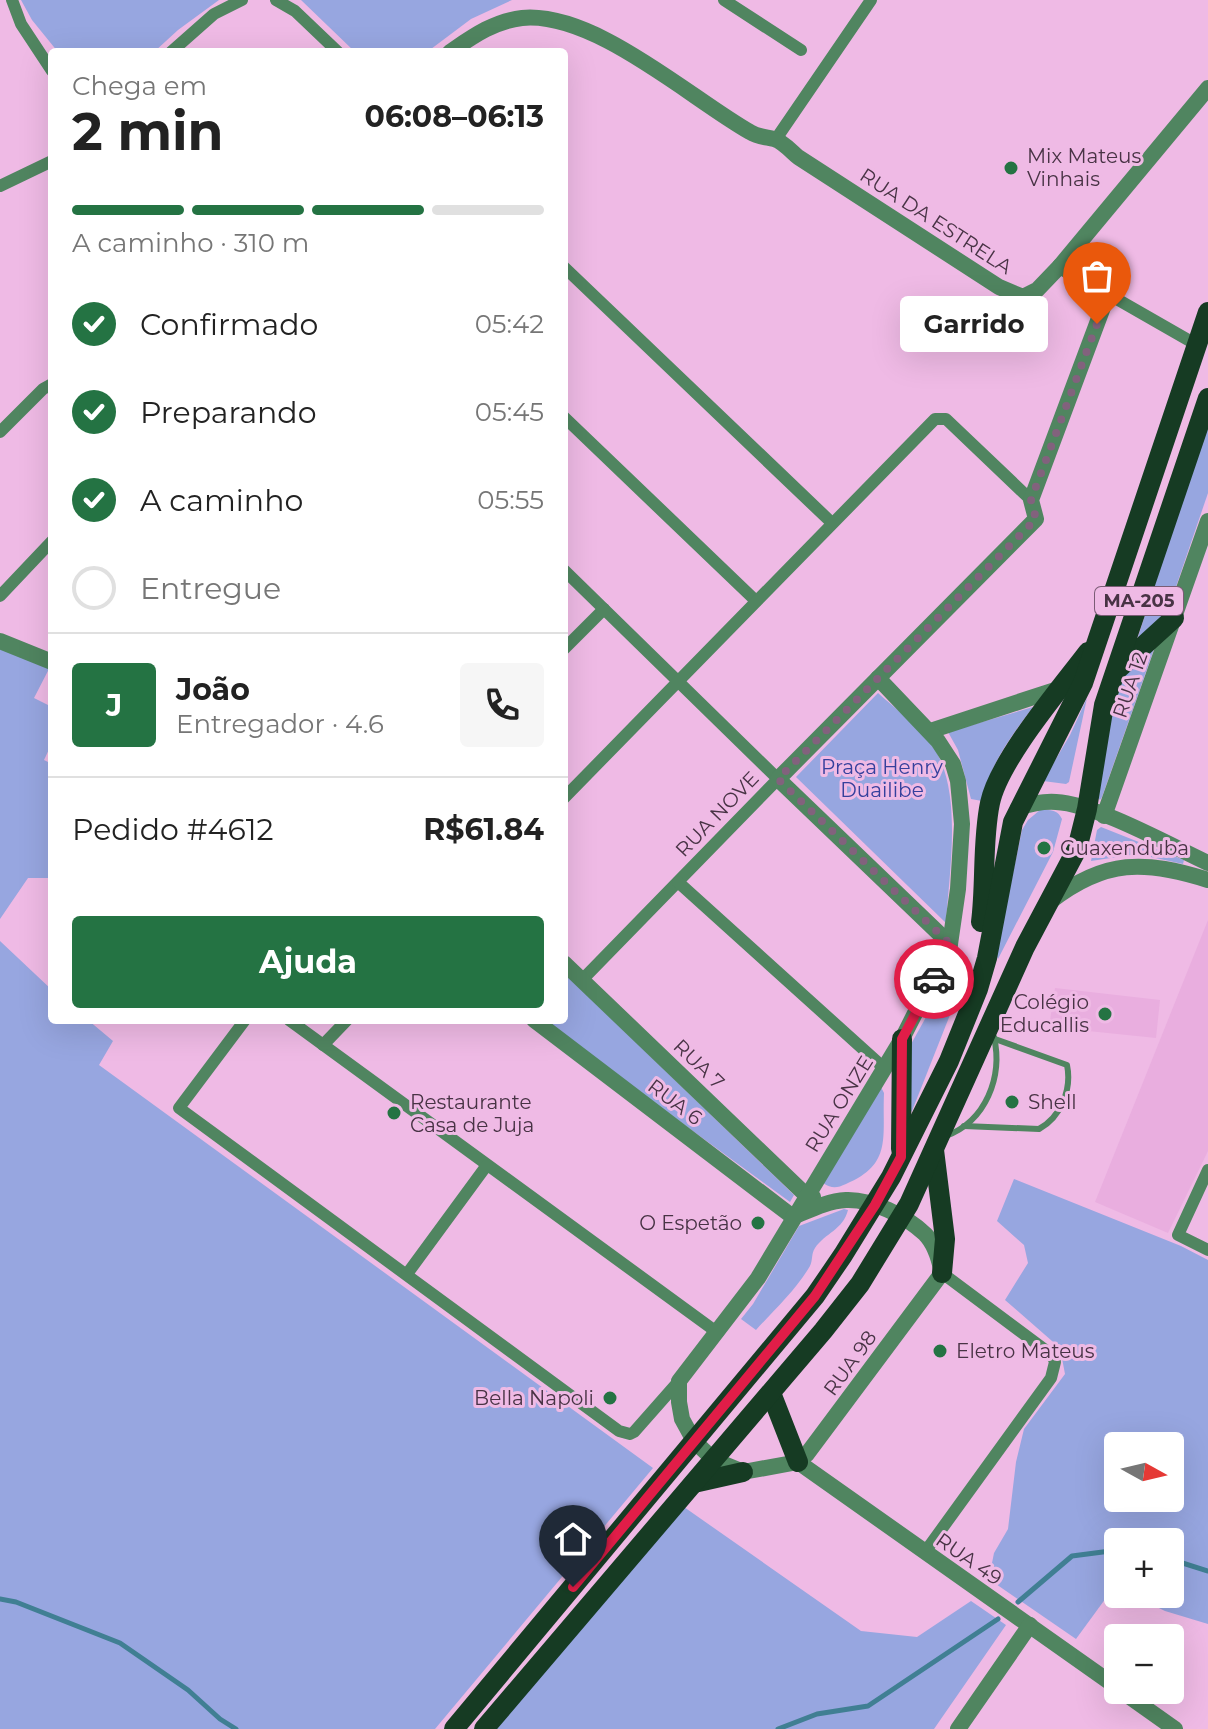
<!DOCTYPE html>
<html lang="pt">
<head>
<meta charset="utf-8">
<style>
	body { margin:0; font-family:Montserrat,sans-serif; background:#f6f6f6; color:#222; height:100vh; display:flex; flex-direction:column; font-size:30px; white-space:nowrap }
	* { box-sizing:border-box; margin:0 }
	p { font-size:26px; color:#767676 }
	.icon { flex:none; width:44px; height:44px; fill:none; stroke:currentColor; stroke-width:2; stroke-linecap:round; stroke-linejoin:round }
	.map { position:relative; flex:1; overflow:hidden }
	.panel { position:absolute; left:48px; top:48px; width:520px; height:976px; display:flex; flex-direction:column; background:#fff; border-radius:8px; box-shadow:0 8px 32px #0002 }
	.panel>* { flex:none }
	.needle { width:52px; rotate:98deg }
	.fabs { position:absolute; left:1104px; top:1432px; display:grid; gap:16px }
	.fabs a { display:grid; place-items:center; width:80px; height:80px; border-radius:8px; background:#fff; box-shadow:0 8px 32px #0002; font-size:40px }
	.pin { position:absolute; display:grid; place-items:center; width:68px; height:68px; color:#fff; margin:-82px -34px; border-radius:50% 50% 50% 0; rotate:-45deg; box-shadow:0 0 8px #0007 }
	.pin .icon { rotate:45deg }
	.courier { position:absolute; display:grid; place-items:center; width:80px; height:80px; margin:-40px; border:6px solid #e11d48; border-radius:50%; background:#fff; color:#222; box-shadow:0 2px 10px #0007 }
	.bubble { position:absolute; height:56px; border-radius:8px; background:#fff; box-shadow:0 8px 32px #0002; font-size:26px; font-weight:700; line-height:56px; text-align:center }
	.overview em { font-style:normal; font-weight:700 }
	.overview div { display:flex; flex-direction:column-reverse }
	.overview { display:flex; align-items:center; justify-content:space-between; height:136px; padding:0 24px }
	h1 { font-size:52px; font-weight:700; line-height:60px }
	.bar { display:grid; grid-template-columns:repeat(4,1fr); gap:12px 8px; align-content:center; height:96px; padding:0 24px }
	.bar i { height:10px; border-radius:6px; background:#e0e0e0 }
	.bar .selected { background:#247343 }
	.bar p { grid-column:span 4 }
	.line { display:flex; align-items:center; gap:20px; padding:0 24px; border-top:2px solid #e0e0e0 }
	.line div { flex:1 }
	.round { display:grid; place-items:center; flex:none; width:84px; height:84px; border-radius:8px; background:#f6f6f6 }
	ol { padding:0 24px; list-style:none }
	li { display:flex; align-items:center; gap:24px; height:88px }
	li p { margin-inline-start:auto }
	li .icon { padding:8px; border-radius:50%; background:#247343; color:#fff; stroke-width:4 }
	li:last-child { color:#767676 }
	li i { width:44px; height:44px; border:4px solid #e0e0e0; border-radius:50% }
	.primary-button { display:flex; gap:16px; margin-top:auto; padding:16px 24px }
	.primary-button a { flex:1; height:92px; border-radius:8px; background:#247343; color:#fff; font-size:32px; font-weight:700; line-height:92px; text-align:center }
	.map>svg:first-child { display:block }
	.built { fill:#e9aedf }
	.green { fill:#97a6e0; fill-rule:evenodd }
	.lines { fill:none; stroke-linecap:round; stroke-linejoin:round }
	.stream { stroke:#407f93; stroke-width:5 }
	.service { stroke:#508560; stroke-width:6 }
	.minor { stroke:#508560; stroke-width:12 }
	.tertiary { stroke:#508560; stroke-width:16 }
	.primary { stroke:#163b23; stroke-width:20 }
	.done { stroke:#82627d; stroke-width:8; stroke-dasharray:0 14.4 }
	.route { stroke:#e11d48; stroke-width:10 }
	.poi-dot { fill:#247343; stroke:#efbae5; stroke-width:3 }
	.labels { text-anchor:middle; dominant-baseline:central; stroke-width:6; stroke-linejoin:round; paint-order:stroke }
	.shield { fill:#efbae5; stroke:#7a5c75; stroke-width:2 }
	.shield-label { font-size:18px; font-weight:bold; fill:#483345 }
	.poi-label { font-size:20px; fill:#483345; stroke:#efbae5; text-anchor:start }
	.street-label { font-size:20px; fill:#483345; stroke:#efbae5 }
	.park-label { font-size:20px; fill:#35409c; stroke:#efbae5 }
</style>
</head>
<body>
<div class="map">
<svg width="1208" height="1729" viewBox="0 0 1208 1729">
	<rect width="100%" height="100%" fill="#efbae5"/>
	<g class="built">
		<path d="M1208,920v231l-40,82 -73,-31z"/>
		<path d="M1055,988l105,12 -4,38 -107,-11z"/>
	</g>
	<g class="green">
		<path d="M21,0h198l-41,30 -24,22h-96l-26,-32z"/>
		<path d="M301,0h211l-41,19 -44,33h-72z"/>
		<path d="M1208,420v73l-40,117 -32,33z"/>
		<path d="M0,649l50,18 -16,31 18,9v36l-8,17 8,4v114h-24l-28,41z"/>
		<path d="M1154,649l-52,148 -2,3 -3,-3 4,-51 24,-74z"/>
		<path d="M878,693c17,15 36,30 50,47 37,43 21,131 18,183l-150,-146z"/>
		<path d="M1087,698l-18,84 -3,2 -23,-3 27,-46z"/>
		<path d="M1033,707c-22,29 -43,57 -51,94l-11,-2 -13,-49 -10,-18z"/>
		<path d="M1040,810c11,0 17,-1 22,9l-9,33 -55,107 -2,-5 26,-124 6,-10z"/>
		<path d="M1101,827l83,33 -1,4 -46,-10 -46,7 6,-31z"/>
		<path d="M0,941l52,49v30h36l25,21 -14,24 554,403 -218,261h-435z"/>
		<path d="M951,972l10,15 -49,124 -4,2 2,-67z"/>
		<path d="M564,973l230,222 -4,7 -249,-182h23z"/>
		<path d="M881,1087l3,6c-2,44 9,71 -38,91 -9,4 -14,5 -23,-1z"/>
		<path d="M1014,1179l167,67 27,14v364l-43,-13 -35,-17h40v-52h-52v46l-4,-1 -38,52 -83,-57 -2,-14 3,-15 14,-24 8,-67 8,-33 41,-55 -5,-26 -55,-48 23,-37 -4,-18 -27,-24zM1118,1446h52v52h-52z"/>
		<path d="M844,1209l4,1c-5,20 -23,23 -33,38 -4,6 -2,12 -5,18 -14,24 -36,44 -54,64l-15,-11 12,-15 46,-78z"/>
		<path d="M684,1507l177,124 56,6 54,-36 35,24 -72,104h-439z"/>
	</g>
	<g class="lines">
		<g class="stream">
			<path d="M1170,1559l38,12"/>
			<path d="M0,1599l16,3 104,41 68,47 32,29 16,10"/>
			<path d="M1018,1602l54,-46 46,-6"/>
			<path d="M778,1729l39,-15 51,-8 130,-87"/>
		</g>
		<g class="service">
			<path d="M964,1126l75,3c22,-12 33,-40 28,-64l-72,-26"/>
			<path d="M946,1136c40,-15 57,-59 48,-99"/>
		</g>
		<g class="minor">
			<path d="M12,0l9,24 31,47"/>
			<path d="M276,0l19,11 43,41"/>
			<path d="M724,0l77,50"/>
			<path d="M171,52l43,-38 28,-14"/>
			<path d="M776,139l95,-139"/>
			<path d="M0,186l52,-25"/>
			<path d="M564,267l268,256"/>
			<path d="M1108,294l89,51"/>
			<path d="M564,417l192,184"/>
			<path d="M0,432l43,-43 9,-5"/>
			<path d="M564,570l214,209 -196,201"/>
			<path d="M0,596l52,-55"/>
			<path d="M564,649l40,-40"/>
			<path d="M564,798l371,-379h11l85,81"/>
			<path d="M678,882l206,186"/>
			<path d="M245,1020l-66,88 440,323 11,3 4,-2 45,-51"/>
			<path d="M289,1020l429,313"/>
			<path d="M323,1045l24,-25"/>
			<path d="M1208,1170l-30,65 30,15"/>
			<path d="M407,1274l80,-109"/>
			<path d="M925,1552l126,-174 4,-16 -3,-7 -110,-82"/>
		</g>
		<g class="tertiary">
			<path d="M450,52c22,-15 44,-31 72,-34 72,-7 168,80 228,114 8,5 15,5 24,7 8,2 17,12 24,18l201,130 24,10 14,-7 23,-24 148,-178"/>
			<path d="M0,641l52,21"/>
			<path d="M930,731l131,-43"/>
			<path d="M1018,808c12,-4 24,-7 38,-6 40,2 113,43 152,61"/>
			<path d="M1104,816l104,-295"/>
			<path d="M1051,901c54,-42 94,-41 157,-21"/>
			<path d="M950,944l-172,-165 258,-260 -5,-19 77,-206 -48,-28"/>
			<path d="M564,963l242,232 7,2"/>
			<path d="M534,1020l259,197"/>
			<path d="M793,1217c17,-7 34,-16 53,-17 26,-1 60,16 79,34 10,10 14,24 17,39l-135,181 -9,8 -55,10 -29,-12 -20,-19 -12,-22 -3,-17v-21l79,-103 144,-239 48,-95 8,-55 4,-65 -4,-43 -5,-17 -15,-23 -60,-63"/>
			<path d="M798,1462l320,226"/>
			<path d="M1120,1690l55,39"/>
			<path d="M958,1729l72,-104"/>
		</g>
		<g class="primary">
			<path d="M1118,669l56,-51"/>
			<path d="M981,922c5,-39 1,-81 9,-119 9,-43 70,-114 98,-151"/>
			<path d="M901,1149l1,-110"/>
			<path d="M934,1150l11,89 -3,34"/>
			<path d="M771,1393l27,69"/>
			<path d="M694,1483l49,-11"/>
			<path d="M454,1729l361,-433 28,-41 48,-78 58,-116 29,-72 9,-31 26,-136 70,-139 125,-371"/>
			<path d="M484,1729l339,-398 37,-47 49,-80 116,-257 52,-98 10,-40 17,-104 104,-307"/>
		</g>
	</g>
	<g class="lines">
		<path class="done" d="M934,979l16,-35 -172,-165 258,-260 -5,-19 66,-176"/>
		<path class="route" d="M573,1587l242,-291 60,-91 26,-48 1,-118 32,-60"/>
	</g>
	<g class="poi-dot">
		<circle cx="1011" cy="168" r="8"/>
		<circle cx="1044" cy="848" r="8"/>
		<circle cx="1105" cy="1014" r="8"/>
		<circle cx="1012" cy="1102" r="8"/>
		<circle cx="394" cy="1113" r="8"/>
		<circle cx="758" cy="1223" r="8"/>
		<circle cx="940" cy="1351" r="8"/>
		<circle cx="610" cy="1398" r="8"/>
	</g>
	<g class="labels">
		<rect class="shield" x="1095" y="587" width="88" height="28" rx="6"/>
		<g class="shield-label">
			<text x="1139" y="601">MA-205</text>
		</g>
		<g class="poi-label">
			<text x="1027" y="156">Mix Mateus<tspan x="1027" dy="23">Vinhais</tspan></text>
			<text x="1060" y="848">Guaxenduba</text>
			<text x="1089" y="1002" text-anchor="end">Colégio<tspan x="1089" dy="23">Educallis</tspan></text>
			<text x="410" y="1102">Restaurante<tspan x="410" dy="23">Casa de Juja</tspan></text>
			<text x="1028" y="1102">Shell</text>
			<text x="742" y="1223" text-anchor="end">O Espetão</text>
			<text x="956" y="1351">Eletro Mateus</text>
			<text x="594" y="1398" text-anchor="end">Bella Napoli</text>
		</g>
		<g class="street-label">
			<text transform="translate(936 221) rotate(33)">RUA DA ESTRELA</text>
			<text transform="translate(1130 685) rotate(-71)">RUA 12</text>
			<text transform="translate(717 814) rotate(-46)">RUA NOVE</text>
			<text transform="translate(699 1064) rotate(44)">RUA 7</text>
			<text transform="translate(675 1102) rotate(37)">RUA 6</text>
			<text transform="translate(839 1104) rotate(-58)">RUA ONZE</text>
			<text transform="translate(850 1363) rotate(-54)">RUA 98</text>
			<text transform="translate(969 1559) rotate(35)">RUA 49</text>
		</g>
		<g class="park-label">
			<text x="882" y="767">Praça Henry<tspan x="882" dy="23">Duailibe</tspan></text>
		</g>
	</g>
</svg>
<div class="fabs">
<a><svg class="needle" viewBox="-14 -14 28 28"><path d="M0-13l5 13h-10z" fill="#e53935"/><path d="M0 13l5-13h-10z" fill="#767676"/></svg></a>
<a>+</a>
<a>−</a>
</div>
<div class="pin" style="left:1097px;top:324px;background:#ea580c"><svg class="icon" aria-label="bag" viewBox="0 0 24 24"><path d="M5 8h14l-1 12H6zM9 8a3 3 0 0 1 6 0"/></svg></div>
<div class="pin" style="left:573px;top:1587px;background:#1f2937"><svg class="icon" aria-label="home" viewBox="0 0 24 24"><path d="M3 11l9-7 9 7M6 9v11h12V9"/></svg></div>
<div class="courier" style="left:934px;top:979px"><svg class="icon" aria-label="car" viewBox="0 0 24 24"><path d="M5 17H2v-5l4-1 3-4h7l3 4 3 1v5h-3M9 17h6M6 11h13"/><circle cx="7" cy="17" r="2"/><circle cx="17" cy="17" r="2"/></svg></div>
<div class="bubble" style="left:900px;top:296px;width:148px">Garrido</div>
<section class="panel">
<div class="overview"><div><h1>2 min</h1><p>Chega em</p></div><em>06:08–06:13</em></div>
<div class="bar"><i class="selected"></i><i class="selected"></i><i class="selected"></i><i></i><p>A caminho · 310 m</p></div>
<ol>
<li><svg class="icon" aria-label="check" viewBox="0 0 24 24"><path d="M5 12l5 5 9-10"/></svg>Confirmado<p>05:42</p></li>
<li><svg class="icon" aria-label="check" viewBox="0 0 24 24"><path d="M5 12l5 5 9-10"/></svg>Preparando<p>05:45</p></li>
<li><svg class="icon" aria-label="check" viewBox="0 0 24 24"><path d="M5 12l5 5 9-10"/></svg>A caminho<p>05:55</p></li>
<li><i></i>Entregue</li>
</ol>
<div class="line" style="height:144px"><b class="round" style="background:#247343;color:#fff">J</b><div><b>João</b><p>Entregador · 4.6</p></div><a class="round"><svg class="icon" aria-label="phone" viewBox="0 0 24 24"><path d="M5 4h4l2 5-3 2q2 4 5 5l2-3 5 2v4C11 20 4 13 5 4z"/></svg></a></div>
<div class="line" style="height:104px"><div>Pedido #4612</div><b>R$61.84</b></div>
<div class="primary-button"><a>Ajuda</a></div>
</section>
</div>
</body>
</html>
